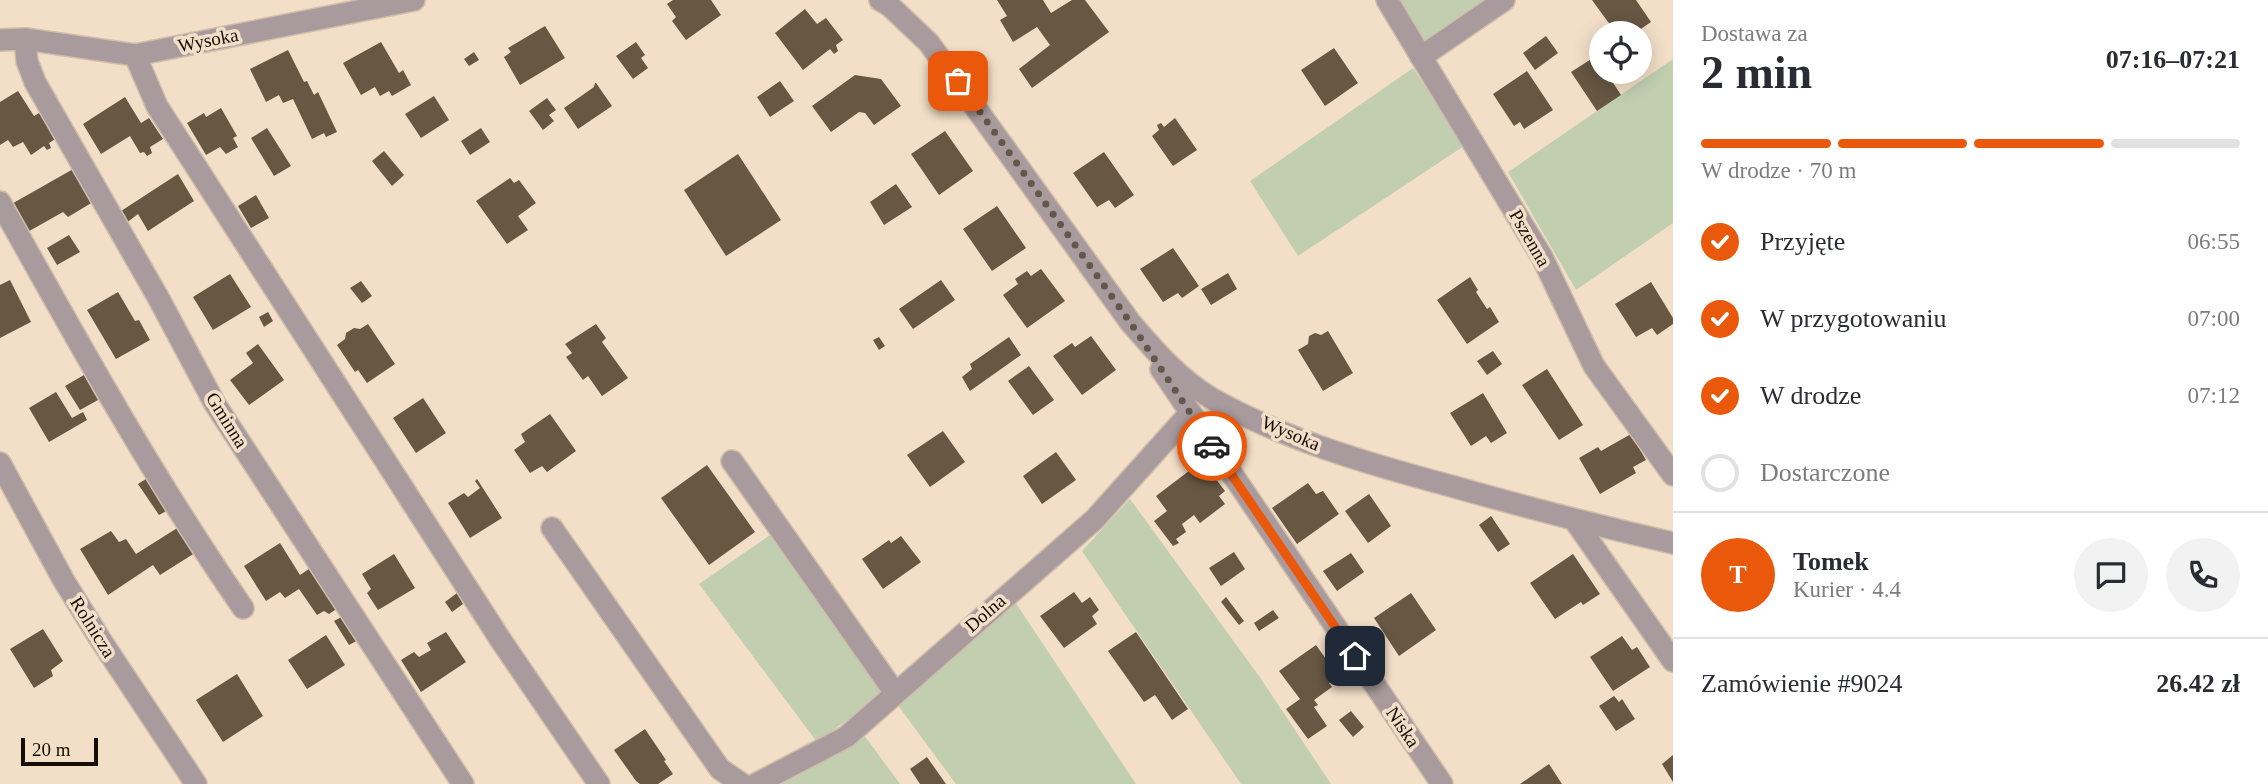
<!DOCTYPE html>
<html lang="pl">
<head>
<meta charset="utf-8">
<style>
	body { margin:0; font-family:Georgia,serif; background:#f2f2f3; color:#2b2b33; height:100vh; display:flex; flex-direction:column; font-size:26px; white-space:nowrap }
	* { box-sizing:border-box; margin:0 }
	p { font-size:23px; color:#7c7c81 }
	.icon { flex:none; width:38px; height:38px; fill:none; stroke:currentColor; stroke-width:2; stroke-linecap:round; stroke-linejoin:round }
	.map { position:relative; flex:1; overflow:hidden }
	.drawer { display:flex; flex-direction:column; background:#fff; width:595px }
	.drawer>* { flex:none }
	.controls { position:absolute; left:1589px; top:21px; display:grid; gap:14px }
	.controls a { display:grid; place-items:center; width:63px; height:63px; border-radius:50%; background:#fff; box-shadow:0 4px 18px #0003; font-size:35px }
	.scale { position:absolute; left:21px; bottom:18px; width:77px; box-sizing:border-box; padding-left:7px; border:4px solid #140e06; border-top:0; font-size:19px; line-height:24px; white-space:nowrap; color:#140e06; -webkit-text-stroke:5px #f3dfc8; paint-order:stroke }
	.pin { position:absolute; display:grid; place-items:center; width:60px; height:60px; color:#fff; margin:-30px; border-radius:14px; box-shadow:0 4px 10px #0006 }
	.courier { position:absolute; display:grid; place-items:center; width:70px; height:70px; margin:-35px; border:5px solid #ea580c; border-radius:50%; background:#fff; color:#222; box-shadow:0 2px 9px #0007 }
	.head em { font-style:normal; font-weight:800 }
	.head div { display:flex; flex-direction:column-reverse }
	.head { display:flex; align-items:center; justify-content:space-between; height:119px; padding:0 28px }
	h1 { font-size:46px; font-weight:800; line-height:52px }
	.bar { display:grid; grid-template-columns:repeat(4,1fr); gap:10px 7px; align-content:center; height:84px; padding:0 28px }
	.bar i { height:9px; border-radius:5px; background:#e1e1e2 }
	.bar .current { background:#ea580c }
	.bar p { grid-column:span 4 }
	.line { display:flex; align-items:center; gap:18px; padding:0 28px; border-top:2px solid #e1e1e2 }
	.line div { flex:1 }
	.round { display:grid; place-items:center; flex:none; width:74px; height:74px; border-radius:37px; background:#f2f2f3 }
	ol { padding:0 28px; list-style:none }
	li { display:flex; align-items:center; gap:21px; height:77px }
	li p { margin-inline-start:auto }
	li .icon { padding:7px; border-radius:50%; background:#ea580c; color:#fff; stroke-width:4 }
	li:last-child { color:#7c7c81 }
	li i { width:38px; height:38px; border:4px solid #e1e1e2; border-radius:50% }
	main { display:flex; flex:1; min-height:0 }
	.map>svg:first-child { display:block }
	.green { fill:#c1ceb0 }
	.building { fill:#675743 }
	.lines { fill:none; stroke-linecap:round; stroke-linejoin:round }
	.minor-casing { stroke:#cfbea9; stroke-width:24 }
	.minor { stroke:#a99b9d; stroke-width:21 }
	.done { stroke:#62574a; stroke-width:7; stroke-dasharray:0 12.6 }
	.route { stroke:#ea580c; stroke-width:9 }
	.labels { text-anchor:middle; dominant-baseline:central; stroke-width:7; stroke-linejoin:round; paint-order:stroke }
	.street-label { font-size:19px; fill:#140e06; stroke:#f3dfc8 }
</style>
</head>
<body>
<main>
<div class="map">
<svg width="1673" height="784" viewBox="0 0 1673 784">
	<rect width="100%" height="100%" fill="#f3dfc8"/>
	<g class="green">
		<path d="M1396,0h96l-65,43 -14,-17z"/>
		<path d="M1673,59v164l-97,67 -68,-118z"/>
		<path d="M1413,68l51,78 -166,110 -48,-75z"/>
		<path d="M1130,499l129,177 72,108h-90l-159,-233z"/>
		<path d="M773,533l111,160 -67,49 -118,-158z"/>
		<path d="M1015,602l121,182h-180l-59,-80z"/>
		<path d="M864,735l36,49h-124z"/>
	</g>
	<g class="building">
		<path d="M673,0h38l10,15 -35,25 -14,-19 4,-4 -9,-13z"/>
		<path d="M997,0h46l8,13 21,-13h13l24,32 -77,56 -13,-19 31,-24 -13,-18 -24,15 -13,-22 7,-4z"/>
		<path d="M1592,0h44l15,22 -16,11h-19z"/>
		<path d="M805,9l12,15 9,-6 17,22 -7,5 2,6 -4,3 -4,-5 -27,21 -28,-37z"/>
		<path d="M545,26l20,32 -45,27 -16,-28 7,-5 -3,-4z"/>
		<path d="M1546,36l12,17 -23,17 -12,-17z"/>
		<path d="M381,42l18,31 4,-3 8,15 -19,11 -3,-5 -9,5 -5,-9 -14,8 -18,-32z"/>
		<path d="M636,42l9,13 -4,3 7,10 -15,11 -17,-23z"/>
		<path d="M1334,48l24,35 -33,23 -24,-36z"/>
		<path d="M288,50l16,32 3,-1 7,14 4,-3 19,40 -11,5 -2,-4 -12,6 -19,-40 -10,4 -4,-8 -13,7 -16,-33z"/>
		<path d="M474,52l5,8 -10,6 -5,-7z"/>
		<path d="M1596,56l5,8v8h5l15,23 -24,16 -26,-39z"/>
		<path d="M1527,71l26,39 -29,19 -4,-7 -6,4 -21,-32z"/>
		<path d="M855,75l26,4 20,27 -27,19 -9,-12 -6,-1 -28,20 -19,-26z"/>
		<path d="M780,81l14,20 -24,16 -13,-20z"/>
		<path d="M595,83h1l16,23 -34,23 -14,-21 30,-21z"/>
		<path d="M18,91l16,25 7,-4 16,26 -8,5 2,5 -4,2 -3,-4 -13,9 -8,-13 -10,5 -5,-7 -8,5v-43z"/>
		<path d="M434,96l15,24 -28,18 -16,-24z"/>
		<path d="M125,97l16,26 8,-5 14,21 -13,8 2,6 -5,3 -3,-4 -4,1 -10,-17 -29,18 -18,-30z"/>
		<path d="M547,98l9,12 -7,5 5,6 -11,9 -14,-19z"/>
		<path d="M221,108l16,28 -4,2 5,9 -12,7 -6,-7 -14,8 -19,-32 17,-10 2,4z"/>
		<path d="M1175,118l22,32 -24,16 -21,-30 7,-6 -2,-5 4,-2 3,4z"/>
		<path d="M267,128l24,38 -17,10 -23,-38z"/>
		<path d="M481,128l9,14 -20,13 -9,-14z"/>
		<path d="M945,131l28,40 -34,24 -28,-41z"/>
		<path d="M384,151l20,24 -12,11 -20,-25z"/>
		<path d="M1104,152l30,43 -19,13 -6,-8 -12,7 -24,-34z"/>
		<path d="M738,154l43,66 -55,36 -42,-66z"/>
		<path d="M75,168l18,34 -25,15 -5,-5 -39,22 -16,-28z"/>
		<path d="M178,174l16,27 -46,30 -10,-17 -13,10 -7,-11z"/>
		<path d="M510,178l4,5 5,-3 17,23 -18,13 10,14 -21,14 -31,-43z"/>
		<path d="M896,184l16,23 -28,18 -14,-23z"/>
		<path d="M256,195l13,23 -18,10 -13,-22z"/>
		<path d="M997,206l29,42 -34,23 -29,-42z"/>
		<path d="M69,235l11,17 -23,13 -10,-17z"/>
		<path d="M1173,248l26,38 -17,12 -4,-5 -15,9 -23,-33z"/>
		<path d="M1041,269l24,32 -38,27 -24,-33 15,-11 -3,-5 12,-8 4,5z"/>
		<path d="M1228,273l9,16 -26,16 -10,-16z"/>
		<path d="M230,274l21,33 -38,23 -20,-33z"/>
		<path d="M1470,277l8,13 -2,2 11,17 3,-2 9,15 -32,22 -30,-44z"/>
		<path d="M10,280l21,42 -31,16v-53z"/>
		<path d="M941,280l14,20 -42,29 -14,-20z"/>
		<path d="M361,281l11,15 -10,7 -12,-15z"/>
		<path d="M1651,282l22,36v6l-16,11 -5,-7 -16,9 -21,-33z"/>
		<path d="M118,292l17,29 4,-1 11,20 -34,19 -29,-49z"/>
		<path d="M268,312l5,9 -9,6 -5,-10z"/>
		<path d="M368,324l27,40 -28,19 -9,-13 -3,2 -18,-27 8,-6 1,-6 8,-5 6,1z"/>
		<path d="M596,324l10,14 -4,4 26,36 -26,18 -14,-20 -5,4 -17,-23 6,-4 -7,-9z"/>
		<path d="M1328,331l25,42 -30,18 -25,-41 10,-6 1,-8 6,-3 6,2z"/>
		<path d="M1091,336l25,34 -34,25 -29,-39 19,-13 3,4z"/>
		<path d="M879,337l6,9 -6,4 -6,-10z"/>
		<path d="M1009,337l12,18 -51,36 -8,-14 10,-8 -2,-5z"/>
		<path d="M258,344l26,36 -35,25 -19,-25 23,-17 -7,-10z"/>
		<path d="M1493,351l9,13 -15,11 -10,-14z"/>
		<path d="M1029,366l25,34 -21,15 -25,-34z"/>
		<path d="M1547,369l36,56 -24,15 -37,-55z"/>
		<path d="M84,375l14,25 -18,10 -15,-24z"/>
		<path d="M56,392l16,26 11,-6 4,8 -38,22 -20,-34z"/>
		<path d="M1483,393l24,40 -16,10 -5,-7 -15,10 -21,-33z"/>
		<path d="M423,398l23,35 -30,20 -23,-35z"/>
		<path d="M550,414l26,37 -29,21 -5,-6 -12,7 -16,-23 11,-8 -4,-8z"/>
		<path d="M943,431l22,31 -35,25 -23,-32z"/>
		<path d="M1631,434l15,26 -13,7 3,6 -36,21 -21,-36 19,-11 3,4z"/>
		<path d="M1056,452l20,28 -34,24 -19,-28z"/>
		<path d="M1202,461l23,30 -6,5 6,8 -25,19 -6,-8 -12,9 4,8 -10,7 3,4 -6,3 -19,-25 13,-10 -11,-15z"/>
		<path d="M707,465l48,67 -46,33 -48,-67z"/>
		<path d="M149,477l21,32 -11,6 -21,-31z"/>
		<path d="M477,479l25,39 -32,20 -22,-35 16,-10 4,4 12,-9 -5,-7z"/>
		<path d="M1308,483l8,11 7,-3 16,23 -42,30 -25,-36z"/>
		<path d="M1369,494l22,32 -23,17 -23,-32z"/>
		<path d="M1491,516l19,28 -12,8 -19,-27z"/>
		<path d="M182,525l16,26 -38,24 -7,-10 -45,30 -28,-46 31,-18 8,11 7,-3 10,15z"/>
		<path d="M901,536l20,26 -38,27 -21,-30 27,-19 2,3z"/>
		<path d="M280,543l20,32 15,-10 26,41 -12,8 -5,-3 -7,4 -18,-26 -14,9 -5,-6 -14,9 -22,-35z"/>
		<path d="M1234,552l11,17 -24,17 -12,-18z"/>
		<path d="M1351,553l13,19 -27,19 -14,-20z"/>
		<path d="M394,554l21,34 -37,22 -11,-17 4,-4 -9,-15z"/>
		<path d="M1573,554l27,40 -17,11 -2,-3 -26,17 -25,-36z"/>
		<path d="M1074,592l8,11 8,-6 9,13 -7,6 5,8 -33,24 -24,-32z"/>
		<path d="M457,593l6,11 -11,8 -7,-10z"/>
		<path d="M1411,593l25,37 -37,26 -25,-38z"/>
		<path d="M1226,597l18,24 -5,4 -18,-23z"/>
		<path d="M1273,610l6,8 -20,13 -5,-8z"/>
		<path d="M345,615l15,24 -11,6 -15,-24z"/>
		<path d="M43,629l20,32 -12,9 2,6 -19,12 -24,-39z"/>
		<path d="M446,632l20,30 -45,30 -20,-32 13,-8 5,5 12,-7 -4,-7z"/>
		<path d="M1136,632l52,77 -16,11 -17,-25 -11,7 -36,-51z"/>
		<path d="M326,635l19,30 -38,24 -19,-29z"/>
		<path d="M1622,636l10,14 5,-3 13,20 -37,24 -23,-34z"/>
		<path d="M1316,645l22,31 -9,7 3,4 -18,13 4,5 -4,2 13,19 -19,13 -22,-30 14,-10 -21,-28z"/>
		<path d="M237,674l26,42 -40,26 -27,-42z"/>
		<path d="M1614,696l5,6 3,-3 13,20 -19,12 -17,-25z"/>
		<path d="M1351,711l13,16 -11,10 -14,-17z"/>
		<path d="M645,729l21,31 -2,1 9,13 -15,10h-18l-4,-3 -22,-31z"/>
		<path d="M1673,755v27l-11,-18z"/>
		<path d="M927,757l19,27h-26l-10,-15z"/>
		<path d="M1549,764l13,20h-42z"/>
	</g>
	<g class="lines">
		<defs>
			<g id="minor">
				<path d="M880,0l10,6 39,37 201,279c24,28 49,57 81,76 74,42 158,66 240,88 74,21 147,40 222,57"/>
				<path d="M1387,0l155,257 52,109 79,109"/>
				<path d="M25,39l2,22 8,21 124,217 56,105 248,380"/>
				<path d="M0,40l25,-1 110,16 279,-55"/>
				<path d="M135,55l22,51 345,536 97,142"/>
				<path d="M1421,57l83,-57"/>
				<path d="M0,202c77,138 153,276 243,406"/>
				<path d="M1161,369l281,415"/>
				<path d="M732,461l163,232"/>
				<path d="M0,463l64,118 36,58 96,145"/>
				<path d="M1575,521l98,140"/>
				<path d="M552,528l168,241 22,15"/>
				<path d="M756,784l90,-47 249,-218 95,-106"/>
			</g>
		</defs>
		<use href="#minor" class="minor-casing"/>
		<use href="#minor" class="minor"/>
	</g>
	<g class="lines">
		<path class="done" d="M958,81l172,241 82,124"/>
		<path class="route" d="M1212,446l143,210"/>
	</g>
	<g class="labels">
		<g class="street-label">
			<text transform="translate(208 40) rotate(-11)">Wysoka</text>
			<text transform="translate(1530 238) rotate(60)">Pszenna</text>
			<text transform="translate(227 420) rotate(58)">Gminna</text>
			<text transform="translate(1291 433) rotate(23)">Wysoka</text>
			<text transform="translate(985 613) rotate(-41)">Dolna</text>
			<text transform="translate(93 627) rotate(58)">Rolnicza</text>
			<text transform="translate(1403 727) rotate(56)">Niska</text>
		</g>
	</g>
</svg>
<div class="controls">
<a><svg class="icon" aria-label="locate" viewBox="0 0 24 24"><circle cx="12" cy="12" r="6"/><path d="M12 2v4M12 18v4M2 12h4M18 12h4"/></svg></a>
</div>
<div class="scale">20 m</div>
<div class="pin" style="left:958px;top:81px;background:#ea580c"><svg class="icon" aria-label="bag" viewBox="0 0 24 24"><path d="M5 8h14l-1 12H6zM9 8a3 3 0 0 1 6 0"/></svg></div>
<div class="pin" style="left:1355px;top:656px;background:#1f2937"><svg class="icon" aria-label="home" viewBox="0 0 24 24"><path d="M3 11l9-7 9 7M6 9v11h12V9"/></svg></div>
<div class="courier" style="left:1212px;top:446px"><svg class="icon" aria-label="car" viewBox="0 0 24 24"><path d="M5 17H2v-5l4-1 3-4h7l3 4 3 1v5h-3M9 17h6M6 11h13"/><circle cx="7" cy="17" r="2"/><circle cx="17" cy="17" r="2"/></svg></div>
</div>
<section class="drawer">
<div class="head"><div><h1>2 min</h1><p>Dostawa za</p></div><em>07:16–07:21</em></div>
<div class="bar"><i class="current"></i><i class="current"></i><i class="current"></i><i></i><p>W drodze · 70 m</p></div>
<ol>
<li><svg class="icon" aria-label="check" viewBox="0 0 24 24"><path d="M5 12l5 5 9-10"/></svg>Przyjęte<p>06:55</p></li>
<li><svg class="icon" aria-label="check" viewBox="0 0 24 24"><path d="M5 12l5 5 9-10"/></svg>W przygotowaniu<p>07:00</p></li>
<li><svg class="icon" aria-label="check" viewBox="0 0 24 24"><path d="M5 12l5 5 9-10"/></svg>W drodze<p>07:12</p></li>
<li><i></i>Dostarczone</li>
</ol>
<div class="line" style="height:126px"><b class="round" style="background:#ea580c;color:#fff">T</b><div><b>Tomek</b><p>Kurier · 4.4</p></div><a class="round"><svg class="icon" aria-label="chat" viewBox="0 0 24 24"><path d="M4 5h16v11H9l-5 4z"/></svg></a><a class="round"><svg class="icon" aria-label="phone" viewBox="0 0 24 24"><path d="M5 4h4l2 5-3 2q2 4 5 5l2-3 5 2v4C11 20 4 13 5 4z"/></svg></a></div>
<div class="line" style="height:91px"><div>Zamówienie #9024</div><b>26.42 zł</b></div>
</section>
</main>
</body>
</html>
